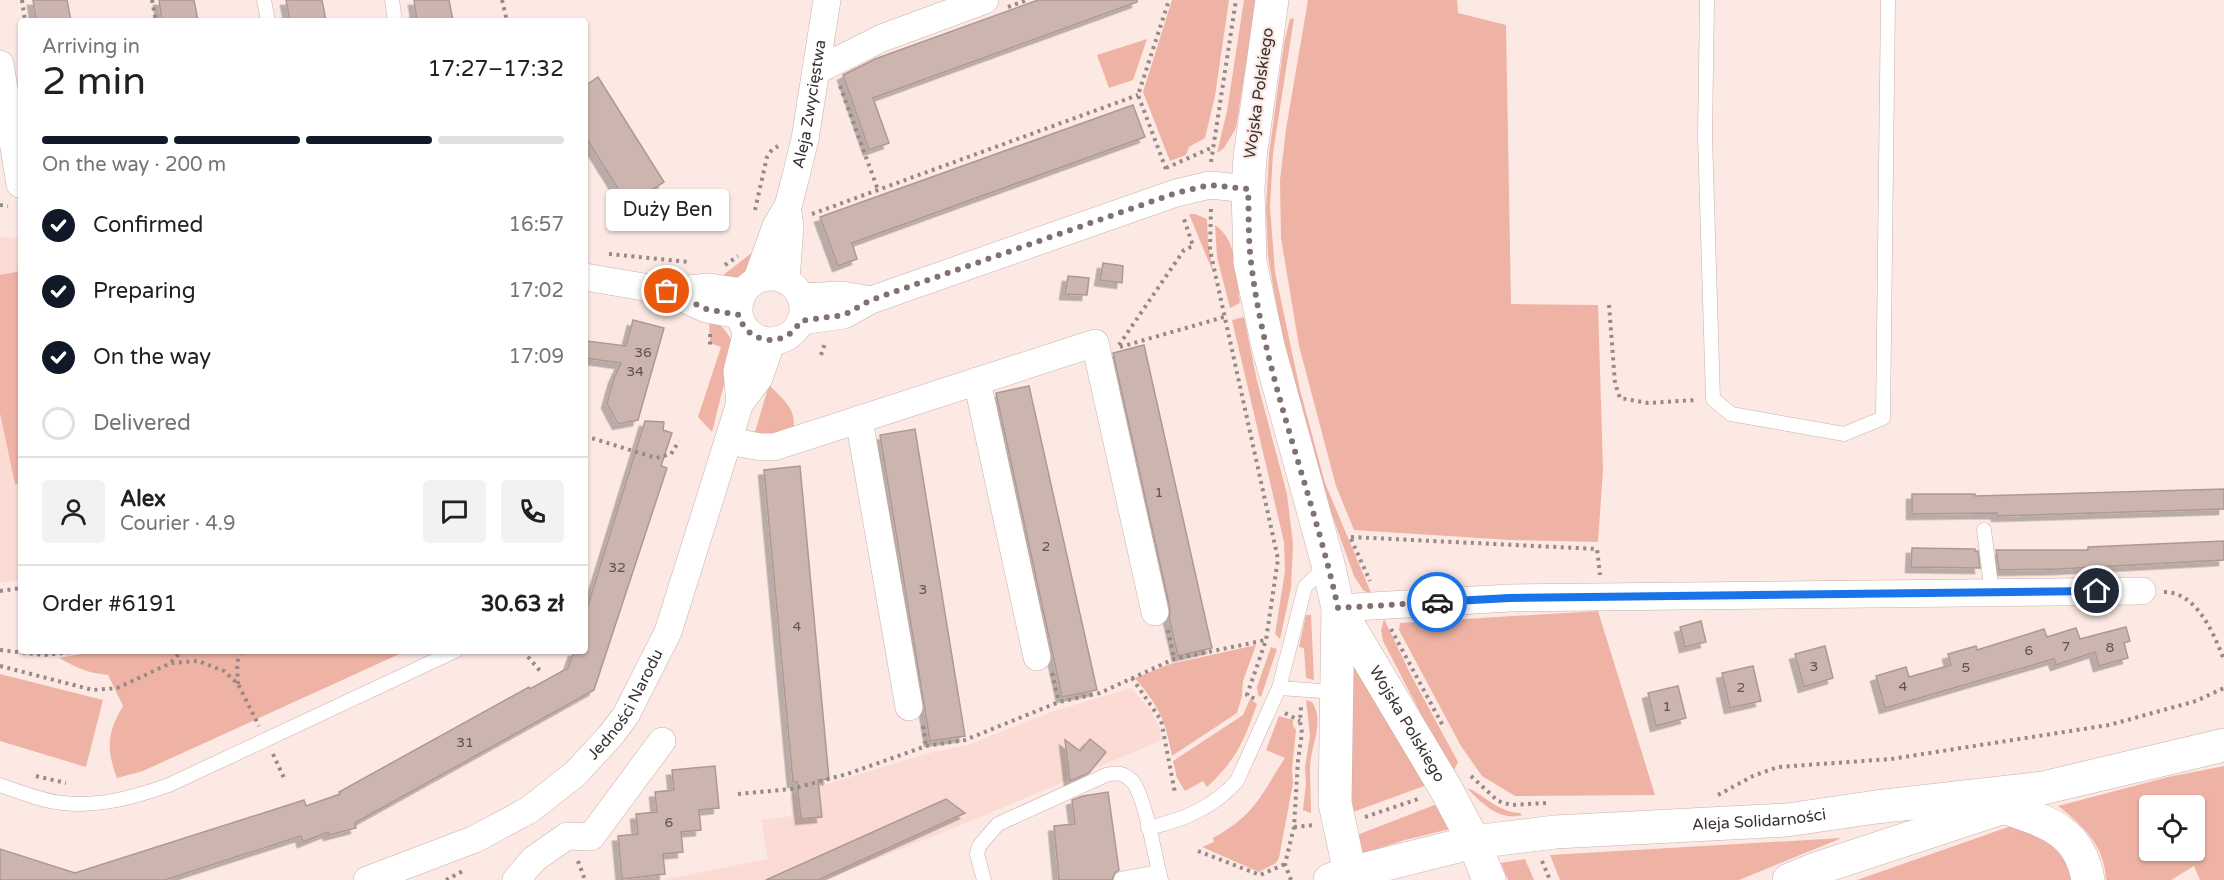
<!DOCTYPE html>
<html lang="en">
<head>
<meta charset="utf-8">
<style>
	body { margin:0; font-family:"Varela Round",sans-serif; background:#f2f2f2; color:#202124; height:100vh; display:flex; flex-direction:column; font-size:22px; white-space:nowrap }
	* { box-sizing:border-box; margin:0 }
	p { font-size:20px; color:#757577 }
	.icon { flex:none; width:33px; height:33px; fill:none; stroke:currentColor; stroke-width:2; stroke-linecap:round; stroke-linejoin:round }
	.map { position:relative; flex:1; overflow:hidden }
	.details { position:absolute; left:18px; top:18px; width:570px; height:636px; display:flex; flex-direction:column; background:#fff; border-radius:6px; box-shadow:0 2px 4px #0004 }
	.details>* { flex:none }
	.tools { position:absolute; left:2139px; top:795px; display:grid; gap:12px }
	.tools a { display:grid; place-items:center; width:66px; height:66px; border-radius:6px; background:#fff; box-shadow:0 2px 4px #0004; font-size:30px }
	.pin { position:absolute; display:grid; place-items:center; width:51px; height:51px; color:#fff; margin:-26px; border:3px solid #fff; border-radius:50%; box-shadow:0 2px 6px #0007 }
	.courier { position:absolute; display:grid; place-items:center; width:60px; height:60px; margin:-30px; border:4px solid #1a73e8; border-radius:50%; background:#fff; color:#222; box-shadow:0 2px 8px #0007 }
	.bubble { position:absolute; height:42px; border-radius:6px; background:#fff; box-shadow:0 2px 4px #0004; font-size:20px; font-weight:600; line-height:42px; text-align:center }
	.summary em { font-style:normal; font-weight:600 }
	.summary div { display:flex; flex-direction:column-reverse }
	.summary { display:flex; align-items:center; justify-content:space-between; height:102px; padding:0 24px }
	h1 { font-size:39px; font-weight:600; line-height:45px }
	.bar { display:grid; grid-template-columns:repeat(4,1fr); gap:9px 6px; align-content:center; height:72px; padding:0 24px }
	.bar i { height:8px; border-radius:4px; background:#e0e0e0 }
	.bar .on { background:#111827 }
	.bar p { grid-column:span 4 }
	.line { display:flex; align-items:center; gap:15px; padding:0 24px; border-top:2px solid #e0e0e0 }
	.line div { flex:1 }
	.round { display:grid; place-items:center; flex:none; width:63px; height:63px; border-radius:6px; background:#f2f2f2 }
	ol { padding:0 24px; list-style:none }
	li { display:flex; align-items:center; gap:18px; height:66px }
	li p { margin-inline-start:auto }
	li .icon { padding:6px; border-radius:50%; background:#111827; color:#fff; stroke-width:4 }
	li:last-child { color:#757577 }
	li i { width:33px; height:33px; border:3px solid #e0e0e0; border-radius:50% }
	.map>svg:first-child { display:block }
	.built { fill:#fbdbd3 }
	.green { fill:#eeb3a5; fill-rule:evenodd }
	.building { fill:#ccb5af; stroke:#af9893; stroke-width:1.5; filter:url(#shadow) }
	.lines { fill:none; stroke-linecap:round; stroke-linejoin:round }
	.service-casing { stroke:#c7b0ab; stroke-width:15 }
	.minor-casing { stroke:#c7b0ab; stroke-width:28 }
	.tertiary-casing { stroke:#c7b0ab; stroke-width:34 }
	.primary-casing { stroke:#c7b0ab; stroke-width:34 }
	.path { stroke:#978986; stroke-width:4; stroke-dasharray:3 4.5; stroke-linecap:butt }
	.service { stroke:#fff; stroke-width:14 }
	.minor { stroke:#fff; stroke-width:27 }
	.tertiary { stroke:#fff; stroke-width:33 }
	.primary { stroke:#fff; stroke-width:33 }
	.done { stroke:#7f726f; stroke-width:6; stroke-dasharray:0 10.8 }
	.route { stroke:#1a73e8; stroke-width:8 }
	.labels { text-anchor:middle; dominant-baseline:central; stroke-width:4.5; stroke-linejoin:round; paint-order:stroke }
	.number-label { font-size:14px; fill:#5f5350 }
	.street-label { font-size:16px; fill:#3b3230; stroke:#fce9e4 }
</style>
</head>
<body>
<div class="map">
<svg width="2224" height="880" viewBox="0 0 2224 880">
	<defs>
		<filter id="shadow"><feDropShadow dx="-5.5" dy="5.5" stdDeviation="0" flood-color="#0004"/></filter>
	</defs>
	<rect width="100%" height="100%" fill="#fce9e4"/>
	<g class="built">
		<path d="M0,237l21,1v342l-21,3z"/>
		<path d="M1131,688l21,24 7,15 3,13 -191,81 -147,59h-162l106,-21 -7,-39 31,-4 -2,-21 143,-43 35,-7 89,-35z"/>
	</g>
	<g class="green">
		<path d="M1172,0h57l-14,96 -10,42 -16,9 -3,8 -16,6 -27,-69z"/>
		<path d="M1244,0h12l-20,128 -12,20 -7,5 10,-42z"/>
		<path d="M1308,0h149l1,13 48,12 5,279 87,1 5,164 -5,73 -88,-2 -156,-10 -18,-44 -37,-140 -18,-108 -1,-58 6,-51z"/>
		<path d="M1294,18l-21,135 -3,54 5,65 25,118 25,93 47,112 -9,-5 -9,-14 -33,-92 -25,-93 -16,-64 -12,-71 -2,-48 3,-54 15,-111 6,-24z"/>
		<path d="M1147,39l-14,41 -24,8 -12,-33z"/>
		<path d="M1189,214h6l12,5 1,23 5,30z"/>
		<path d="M1215,225c23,15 22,53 25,78l-10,5 -13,-51z"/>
		<path d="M753,252l-7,21 -15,7 -9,-4z"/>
		<path d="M21,271v212l-6,1 -15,-71v-138z"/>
		<path d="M1244,317l13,64 30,113 6,50 -2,44 -11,51 -5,-5 10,-63 -1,-29 -52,-222z"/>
		<path d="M709,320c12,3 17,11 23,21l-4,27 -16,64 -14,-15 23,-70 -11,-4z"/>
		<path d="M769,385c14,14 29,25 24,46l-11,5 -28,-1z"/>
		<path d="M1598,611l57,184 -140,1 -33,-20 -21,-30 -62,-116 1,-7z"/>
		<path d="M1306,615h5l3,65 -8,-2 -2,-30 -5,-1z"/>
		<path d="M1384,619l27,56 47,87 -4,8 -32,-54 -39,-75 -2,-11z"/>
		<path d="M1345,641l82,144 -74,27 -6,-77z"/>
		<path d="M1256,645l-13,36 -1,15 -5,17 -65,43c-7,-38 -13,-49 -37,-78l35,-14z"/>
		<path d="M1271,647l6,2 -16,48 -3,-2 -1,-8z"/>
		<path d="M98,651h308l-263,120 -26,7c-11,-29 -10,-45 6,-72l-15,-31c-19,-2 -32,-7 -49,-17z"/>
		<path d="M0,674l103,26 -17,67 -86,-26z"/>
		<path d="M1250,699l7,5c-13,37 -20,55 -50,83l-4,-6 -18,10 -8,-13 -4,-17 70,-46z"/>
		<path d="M1306,700l6,2c13,19 -1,44 -2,64 0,16 1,31 1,47l-8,-3 3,-27 -1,-16 5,-31z"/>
		<path d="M1279,716l14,4v6l3,4 -4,39 1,14 -14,75 -3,5 -17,9 -57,-25 12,-5 -1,-4c43,-24 47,-42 72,-80l-19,-8z"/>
		<path d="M2224,766v114h-24l-6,-14 -23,14h-65c-1,-34 -23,-55 -48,-74l110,-29zM2150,806h44v44h-44z"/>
		<path d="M1467,788c20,8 30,24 53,25l2,2c-22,7 -42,-13 -55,-27z"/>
		<path d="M1437,804l13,25 -45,11 -44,14 -4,-19z"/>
		<path d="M2014,825l34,9 30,46h-221z"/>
		<path d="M1842,838l-103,42h-179l-10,-25z"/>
		<path d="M1525,859l9,21h-26l-7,-17z"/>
	</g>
	<g class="building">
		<path d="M33,0h34l4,21h-35z"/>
		<path d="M159,0h35l4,21h-36z"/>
		<path d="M286,0h36l4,21h-36z"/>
		<path d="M414,0h35l4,21h-36z"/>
		<path d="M1038,0h99v2l-264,96 16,45 -20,7 -26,-75 32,-16z"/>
		<path d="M598,77l66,105 -36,23 -43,-69v-50z"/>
		<path d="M1133,105l12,32 -293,106 5,16 -19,7 -18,-49z"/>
		<path d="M1103,263l20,3 -1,17 -22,-3z"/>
		<path d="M1068,276l21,2 -2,17 -22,-1z"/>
		<path d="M633,320l31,8 -26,92 -20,4 -11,-21 7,-25 7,-15 -36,-5 2,-17 39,5z"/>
		<path d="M1144,345l68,303 -34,8 -9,-38 1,-9 -57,-256z"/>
		<path d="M1029,386l68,304 -35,7 -66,-304z"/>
		<path d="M645,421l19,1 -1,8 9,3 -11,33 6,2 -73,222 -239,133 1,5 -27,7 -1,-3 -25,10 -2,-6 -136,44h-165v-31l75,24 229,-73 2,6 34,-12 -1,-2 190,-105 1,2 38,-21 6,-17h11v-36z"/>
		<path d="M915,429l50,307 -35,5 -50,-306z"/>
		<path d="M800,466l29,313 -11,1 4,37 -21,2 -4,-37h-4l-29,-312z"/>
		<path d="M2224,489v20l-227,7v-3l-85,1v-20h63v2z"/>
		<path d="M2224,541v19l-165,9 -60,1 -3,-20h92v-3z"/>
		<path d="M1912,548l63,1v2h3l2,17 -69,-1z"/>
		<path d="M1701,621l5,21 -21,5 -5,-20z"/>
		<path d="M2126,627l4,14 -6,2 4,15 -29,8 -4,-14 -39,13 -2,-6 -169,49 -9,-32 30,-9 3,10 42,-12 -3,-11 28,-8 1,4 67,-21 3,8 29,-9 4,11z"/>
		<path d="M1825,646l8,32 -29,9 -9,-33z"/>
		<path d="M1753,666l8,35 -31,7 -8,-35z"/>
		<path d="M1678,686l8,32 -30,8 -8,-33z"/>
		<path d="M1090,739l16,13 -17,21 -19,8 -5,-41 15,11z"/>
		<path d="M715,766l4,42 -20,2 2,20 -20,2 2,20 -20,2 2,20 -43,5 -4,-43 20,-2 -2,-20 21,-2 -2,-20 19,-2 -2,-20z"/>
		<path d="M1108,792l11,78 -4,3 -3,7h-53l-5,-54 21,-2 -3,-24 11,-4z"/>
		<path d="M946,799l19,14 -147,67h-52z"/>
	</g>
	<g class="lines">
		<defs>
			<g id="service">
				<path d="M264,0l4,21"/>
				<path d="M392,0l3,21"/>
				<path d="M1707,0l-2,136 8,263 18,15 113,20 39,-16 5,-418"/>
				<path d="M1984,530l8,63"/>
				<path d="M1279,688l57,4"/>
				<path d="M0,785c20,7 42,16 63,18 37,4 72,-6 106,-18l286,-134"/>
				<path d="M1148,828c35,-8 65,-20 89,-47l42,-93 26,-101 22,-22"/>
				<path d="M1121,879l38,-7"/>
				<path d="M984,880l-7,-26 2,-8 19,-22 108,-49c11,-3 18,-2 26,6 13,14 23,77 29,99"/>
			</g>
			<g id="minor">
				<path d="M0,64l20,120"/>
				<path d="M816,71l66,-33 103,-38"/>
				<circle cx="771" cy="309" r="32"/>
				<path d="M585,277l82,14 39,18 33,6"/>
				<path id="s1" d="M757,279l19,-53 12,-20 7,-26 10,-41 22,-139"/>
				<path d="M786,280l4,-54 -2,-13"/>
				<path d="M668,291l41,-4 34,5"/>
				<path d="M801,297l41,-2 29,5"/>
				<path d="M800,321l44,-6 27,-15 305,-107 34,-8 38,4"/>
				<path d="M977,381l60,276"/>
				<path d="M740,403l-3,-32 10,-40"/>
				<path d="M859,419l50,288"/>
				<path d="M728,441l33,6h13l321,-104 60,269"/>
				<path d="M1338,608l171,-10 633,-7"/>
				<path id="s2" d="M367,880l108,-41 54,-29 46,-36 36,-39 15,-20 42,-83 72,-229 19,-25 13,-37"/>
				<path d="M516,880l18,-21 33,-23 24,1 71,-96"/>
			</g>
			<g id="tertiary">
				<path d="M1272,0l-22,157 -2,32 2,73 18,84 60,218 10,44 -3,195 15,70"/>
				<path id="s3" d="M1338,608l108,181 28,53"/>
			</g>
			<g id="primary">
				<path d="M2006,808c42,14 74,23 82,72"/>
				<path d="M1474,842l15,38"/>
				<path id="s4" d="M1330,880l20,-7 124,-31 81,-10 232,-12 89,-13 167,-19 181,-43"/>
				<path d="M1789,880l27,-11 194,-64"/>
			</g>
		</defs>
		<use href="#service" class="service-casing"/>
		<use href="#minor" class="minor-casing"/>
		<use href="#tertiary" class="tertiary-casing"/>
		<use href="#primary" class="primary-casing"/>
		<g class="path">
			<path d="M22,0l3,21"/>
			<path d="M152,0l4,21"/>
			<path d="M502,0l5,21"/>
			<path d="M1008,7l19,-7"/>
			<path d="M840,86l38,104"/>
			<path d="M1211,162l25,-162"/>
			<path d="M1166,168l45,-20"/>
			<path d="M1166,169l-28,-74 31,-95"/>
			<path d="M0,205l8,1"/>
			<path d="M1211,209l-1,41 68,309 -12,81 -19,55 10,5"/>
			<path d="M755,210l12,-53 4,-6 7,-5"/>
			<path d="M812,214l326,-119"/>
			<path d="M609,254l79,8"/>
			<path d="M725,265l13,-9"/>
			<path d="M1609,305l6,78 5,15 28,5 48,-3"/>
			<path d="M710,334v14"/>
			<path d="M1119,345l65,-95 9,-4 -10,-30"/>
			<path d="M1120,347l104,-30"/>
			<path d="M821,355l4,-12"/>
			<path d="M585,436l71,22 15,-4 8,-13"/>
			<path d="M1351,537l246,12 3,26"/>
			<path d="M1351,539l19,42"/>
			<path d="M0,591l21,-3"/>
			<path d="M2164,592c33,0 50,42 60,68"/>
			<path d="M1391,629l52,97"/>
			<path d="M1168,630l6,29"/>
			<path d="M0,650l44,5 38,-4"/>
			<path d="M523,651l18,21"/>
			<path d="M171,662l11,-11"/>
			<path d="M0,666l93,24 24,-2 54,-25 27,-2 26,10 14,13 21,42"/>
			<path d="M1052,673l7,29"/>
			<path d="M1132,678l29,42 14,73"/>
			<path d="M238,684l-1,-20 3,-13"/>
			<path d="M1285,713l15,8"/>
			<path d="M923,726l3,20"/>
			<path d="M273,754l11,24"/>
			<path d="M36,776l30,7"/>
			<path d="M1471,776l27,25 13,4 35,-2"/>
			<path d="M738,794l53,-5 56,-15 79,-28 39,-6 94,-38 41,-9 74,-34 92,-19"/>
			<path d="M1718,795l35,-19 25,-9 113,-8 218,-34 87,-24 28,-13"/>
			<path d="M1365,817l56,-19"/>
			<path d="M1294,827l20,-2"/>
			<path d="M1198,851l62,24 25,-11"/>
			<path d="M578,861l7,19"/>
			<path d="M1542,861l8,19"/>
			<path d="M446,880l17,-9"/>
			<path d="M1291,880l-6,-16 9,-37 4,-67 4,-27 -2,-12 1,-14"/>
		</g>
		<use href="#service" class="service"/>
		<use href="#minor" class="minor"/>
		<use href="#tertiary" class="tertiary"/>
		<use href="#primary" class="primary"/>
	</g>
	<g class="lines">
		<path class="done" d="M667,291l39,18 33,6c7,30 48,34 61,6l44,-6 27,-15 305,-107 34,-8 38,4c1,24 0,49 3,73 14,118 62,230 87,346l99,-6"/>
		<path class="route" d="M1437,602l72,-4 588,-7"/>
	</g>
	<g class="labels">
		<g class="number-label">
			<text x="643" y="352">36</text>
			<text x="635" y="371">34</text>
			<text x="1159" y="492">1</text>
			<text x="1046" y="546">2</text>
			<text x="617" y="567">32</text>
			<text x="923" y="589">3</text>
			<text x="797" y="626">4</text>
			<text x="2066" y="646">7</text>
			<text x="2110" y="647">8</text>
			<text x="2029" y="650">6</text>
			<text x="1814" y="666">3</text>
			<text x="1966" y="667">5</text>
			<text x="1903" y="686">4</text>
			<text x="1741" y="687">2</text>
			<text x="1667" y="706">1</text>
			<text x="465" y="742">31</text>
			<text x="669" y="822">6</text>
		</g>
		<g class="street-label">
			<text transform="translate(1259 93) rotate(-82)">Wojska Polskiego</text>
			<text stroke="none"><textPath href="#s1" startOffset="184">Aleja Zwycięstwa</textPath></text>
			<text stroke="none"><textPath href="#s2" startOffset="322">Jedności Narodu</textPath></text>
			<text stroke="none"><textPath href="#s3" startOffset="135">Wojska Polskiego</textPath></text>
			<text stroke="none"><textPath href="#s4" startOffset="435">Aleja Solidarności</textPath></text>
		</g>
	</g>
</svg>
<div class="tools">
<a><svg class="icon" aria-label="locate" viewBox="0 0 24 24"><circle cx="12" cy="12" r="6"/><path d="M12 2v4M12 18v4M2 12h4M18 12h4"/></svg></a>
</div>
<div class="pin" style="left:667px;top:291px;background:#ea580c"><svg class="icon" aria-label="bag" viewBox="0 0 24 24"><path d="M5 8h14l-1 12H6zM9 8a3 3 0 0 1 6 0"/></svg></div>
<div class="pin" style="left:2097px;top:591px;background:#1f2937"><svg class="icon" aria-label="home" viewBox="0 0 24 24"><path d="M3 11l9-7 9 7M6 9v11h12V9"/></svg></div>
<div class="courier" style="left:1437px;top:602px"><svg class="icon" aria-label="car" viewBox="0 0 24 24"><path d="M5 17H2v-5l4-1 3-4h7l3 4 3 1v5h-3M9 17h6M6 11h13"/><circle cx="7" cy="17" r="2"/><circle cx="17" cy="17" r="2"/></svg></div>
<div class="bubble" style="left:606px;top:189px;width:123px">Duży Ben</div>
<section class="details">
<div class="summary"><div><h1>2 min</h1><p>Arriving in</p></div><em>17:27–17:32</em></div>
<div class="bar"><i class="on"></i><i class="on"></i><i class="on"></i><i></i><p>On the way · 200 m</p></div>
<ol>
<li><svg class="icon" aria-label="check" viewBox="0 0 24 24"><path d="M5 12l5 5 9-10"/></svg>Confirmed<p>16:57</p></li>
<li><svg class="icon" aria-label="check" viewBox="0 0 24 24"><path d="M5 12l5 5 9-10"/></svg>Preparing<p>17:02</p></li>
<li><svg class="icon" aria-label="check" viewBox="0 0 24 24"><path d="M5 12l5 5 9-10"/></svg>On the way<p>17:09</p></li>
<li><i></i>Delivered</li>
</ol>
<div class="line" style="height:108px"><a class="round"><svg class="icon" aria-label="person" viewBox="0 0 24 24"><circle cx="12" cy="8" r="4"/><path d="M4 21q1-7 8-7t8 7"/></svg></a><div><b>Alex</b><p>Courier · 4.9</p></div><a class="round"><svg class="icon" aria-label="chat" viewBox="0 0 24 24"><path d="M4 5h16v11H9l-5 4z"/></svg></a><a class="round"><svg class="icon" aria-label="phone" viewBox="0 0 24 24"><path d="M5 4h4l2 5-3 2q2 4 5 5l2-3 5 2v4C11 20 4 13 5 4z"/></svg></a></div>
<div class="line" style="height:78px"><div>Order #6191</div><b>30.63 zł</b></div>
</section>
</div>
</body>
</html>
